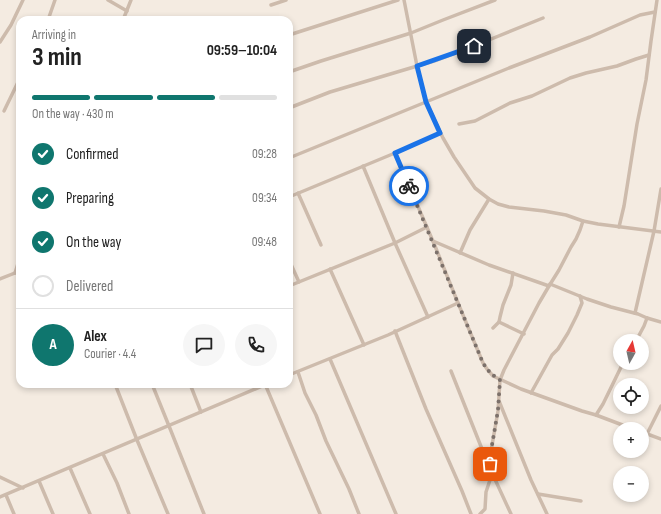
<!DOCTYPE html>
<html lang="en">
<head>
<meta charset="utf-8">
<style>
	body { margin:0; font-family:"Sofia Sans Condensed",sans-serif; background:#f6f6f6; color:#222; height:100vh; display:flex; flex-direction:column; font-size:15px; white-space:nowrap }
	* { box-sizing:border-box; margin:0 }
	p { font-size:13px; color:#767676 }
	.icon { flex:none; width:22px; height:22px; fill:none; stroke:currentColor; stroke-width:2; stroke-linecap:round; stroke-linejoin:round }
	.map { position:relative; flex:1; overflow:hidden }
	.drawer { position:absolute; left:16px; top:16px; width:277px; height:372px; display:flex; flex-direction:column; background:#fff; border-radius:12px; box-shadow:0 2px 6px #0003 }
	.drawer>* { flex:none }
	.needle { width:26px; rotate:8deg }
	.controls { position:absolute; left:613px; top:334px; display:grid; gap:8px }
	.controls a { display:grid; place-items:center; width:36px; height:36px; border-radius:50%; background:#fff; box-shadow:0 2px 6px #0003; font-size:20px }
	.pin { position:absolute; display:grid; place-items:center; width:34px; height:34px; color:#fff; margin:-17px; border-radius:8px; box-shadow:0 2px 6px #0006 }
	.courier { position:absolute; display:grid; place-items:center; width:40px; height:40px; margin:-20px; border:3px solid #1a73e8; border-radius:50%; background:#fff; color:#222; box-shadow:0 1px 5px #0007 }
	.overview em { font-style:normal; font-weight:700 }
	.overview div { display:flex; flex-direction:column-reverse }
	.overview { display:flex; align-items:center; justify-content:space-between; height:68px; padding:0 16px }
	h1 { font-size:26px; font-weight:700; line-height:30px }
	.bar { display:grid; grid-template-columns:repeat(4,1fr); gap:6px 4px; align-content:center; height:48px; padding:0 16px }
	.bar i { height:5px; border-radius:3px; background:#e0e0e0 }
	.bar .on { background:#0f766e }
	.bar p { grid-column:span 4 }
	.line { display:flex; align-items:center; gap:10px; padding:0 16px; border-top:1px solid #e0e0e0 }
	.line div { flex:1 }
	.round { display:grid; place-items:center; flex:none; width:42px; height:42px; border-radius:21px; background:#f6f6f6 }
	ol { padding:0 16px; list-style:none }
	li { display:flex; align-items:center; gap:12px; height:44px }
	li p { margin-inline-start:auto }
	li .icon { padding:4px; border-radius:50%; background:#0f766e; color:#fff; stroke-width:4 }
	li:last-child { color:#767676 }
	li i { width:22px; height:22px; border:2px solid #e0e0e0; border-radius:50% }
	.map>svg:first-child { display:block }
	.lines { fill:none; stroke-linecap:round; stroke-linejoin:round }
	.minor { stroke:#cdbbac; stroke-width:3.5 }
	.done { stroke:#7c716b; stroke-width:4; stroke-dasharray:0 7.2 }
	.route { stroke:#1a73e8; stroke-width:5 }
</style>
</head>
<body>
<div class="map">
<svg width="661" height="514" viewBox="0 0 661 514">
	<rect width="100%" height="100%" fill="#f4ebe1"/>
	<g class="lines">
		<g class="minor">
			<path d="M108,0l19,11"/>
			<path d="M404,0l13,66 9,36 17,36 11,19 21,31 14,11 9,5 11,3 35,4 22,4 17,6 15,3 63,8"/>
			<path d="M271,5l15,-5"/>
			<path d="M48,20l7,-20"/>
			<path d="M123,20l8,-20"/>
			<path d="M289,35l109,-35"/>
			<path d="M0,42l11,-17 12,-25"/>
			<path d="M289,72l32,-11 90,-28 32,-13 52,-20"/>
			<path d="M289,108l41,-16 104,-31 40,-15 69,-28"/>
			<path d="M4,111l16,-33"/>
			<path d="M459,124l16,-3 35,-18 22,-7 38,-18 16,-5 31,-7 19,-7 13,-4"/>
			<path d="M289,158l220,-90 81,-31 50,-22 15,-3"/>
			<path d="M363,166l32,77 33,74"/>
			<path d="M298,193l23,52"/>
			<path d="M289,197l106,-44"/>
			<path d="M619,227l5,-21 13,-82 9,-44 5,-39 6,-41"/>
			<path d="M433,241l56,24 60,21"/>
			<path d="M460,253l10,-23 19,-31"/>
			<path d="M289,260l10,22"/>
			<path d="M330,269l34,76"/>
			<path d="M15,273l5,-16"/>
			<path d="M0,279l20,-8"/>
			<path d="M550,284l37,15 24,8 27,7 9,4 14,4"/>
			<path d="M289,286l106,-43 32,-16"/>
			<path d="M458,303l25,60 4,6 6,7 28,13 61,22 14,4 37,14"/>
			<path d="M635,313l19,-82 7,-42"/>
			<path d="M499,322l25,12"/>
			<path d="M493,328l6,-6 1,-5 3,-12 8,-20 2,-12"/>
			<path d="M395,331l31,78 36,82 9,23"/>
			<path d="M636,341l8,-15 3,-8"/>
			<path d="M330,359l66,155"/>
			<path d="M451,371l31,78c1,6 1,10 7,12"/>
			<path d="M298,372l7,21 11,22 10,26 23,48 10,25"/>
			<path d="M289,375l99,-40 70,-32 -23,-57 -40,-93 45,-20"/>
			<path d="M115,384l22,56 31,74"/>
			<path d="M152,384l17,42 35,88"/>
			<path d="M190,384l11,28"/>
			<path d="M265,384l55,130"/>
			<path d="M531,393l21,-38 6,-6 10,-16 9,-18 5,-12 -2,-7"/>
			<path d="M499,401l32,79 16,34"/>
			<path d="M596,415l7,-11 20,-41"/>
			<path d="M642,432l19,7"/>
			<path d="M647,434l14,-28"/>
			<path d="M103,454l14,29 12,31"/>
			<path d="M70,468l20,46"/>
			<path d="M493,475l18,39"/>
			<path d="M0,477l23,11"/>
			<path d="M39,481l14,33"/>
			<path d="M538,494l43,7"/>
			<path d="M6,495l8,19"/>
			<path d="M0,497l267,-113"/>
			<path d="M480,514l5,-5 1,-17 6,-18 -2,-10v-7l8,-46 2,-31 4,-10 35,-67 10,-17 10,-16 12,-23 5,-8 4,-9 3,-9"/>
		</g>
	</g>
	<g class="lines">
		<path class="done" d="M409,186l74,177c5,8 9,12 17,17l-2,30 -8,47v7"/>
		<path class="route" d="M409,186l-14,-33 45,-20 -14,-31 -9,-36 57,-20"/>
	</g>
</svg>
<div class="controls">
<a><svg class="needle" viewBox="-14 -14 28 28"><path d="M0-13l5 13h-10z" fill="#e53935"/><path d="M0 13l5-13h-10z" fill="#767676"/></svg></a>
<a><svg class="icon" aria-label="locate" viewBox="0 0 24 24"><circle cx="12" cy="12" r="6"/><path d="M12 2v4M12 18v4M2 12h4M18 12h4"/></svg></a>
<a>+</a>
<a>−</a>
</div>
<div class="pin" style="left:490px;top:464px;background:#ea580c"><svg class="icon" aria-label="bag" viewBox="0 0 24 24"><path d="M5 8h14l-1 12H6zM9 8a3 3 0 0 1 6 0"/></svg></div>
<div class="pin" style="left:474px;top:46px;background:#1f2937"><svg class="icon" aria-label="home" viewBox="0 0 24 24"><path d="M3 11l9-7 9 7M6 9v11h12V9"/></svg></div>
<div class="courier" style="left:409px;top:186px"><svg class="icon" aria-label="bike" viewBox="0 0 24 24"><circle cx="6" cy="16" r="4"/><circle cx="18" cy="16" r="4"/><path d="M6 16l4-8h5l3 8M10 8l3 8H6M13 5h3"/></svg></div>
<section class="drawer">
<div class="overview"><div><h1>3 min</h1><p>Arriving in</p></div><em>09:59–10:04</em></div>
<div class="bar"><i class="on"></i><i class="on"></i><i class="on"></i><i></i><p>On the way · 430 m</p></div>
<ol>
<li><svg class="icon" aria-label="check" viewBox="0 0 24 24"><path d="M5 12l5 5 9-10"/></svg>Confirmed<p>09:28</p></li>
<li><svg class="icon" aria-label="check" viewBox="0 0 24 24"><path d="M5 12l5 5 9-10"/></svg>Preparing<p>09:34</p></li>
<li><svg class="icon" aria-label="check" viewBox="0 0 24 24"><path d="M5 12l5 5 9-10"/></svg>On the way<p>09:48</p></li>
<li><i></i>Delivered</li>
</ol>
<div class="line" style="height:72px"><b class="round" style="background:#0f766e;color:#fff">A</b><div><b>Alex</b><p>Courier · 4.4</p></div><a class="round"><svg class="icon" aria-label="chat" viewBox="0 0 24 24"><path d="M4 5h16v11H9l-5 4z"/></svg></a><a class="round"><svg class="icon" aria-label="phone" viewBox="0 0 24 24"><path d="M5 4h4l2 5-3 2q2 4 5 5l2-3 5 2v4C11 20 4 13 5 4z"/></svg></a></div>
</section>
</div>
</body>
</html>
